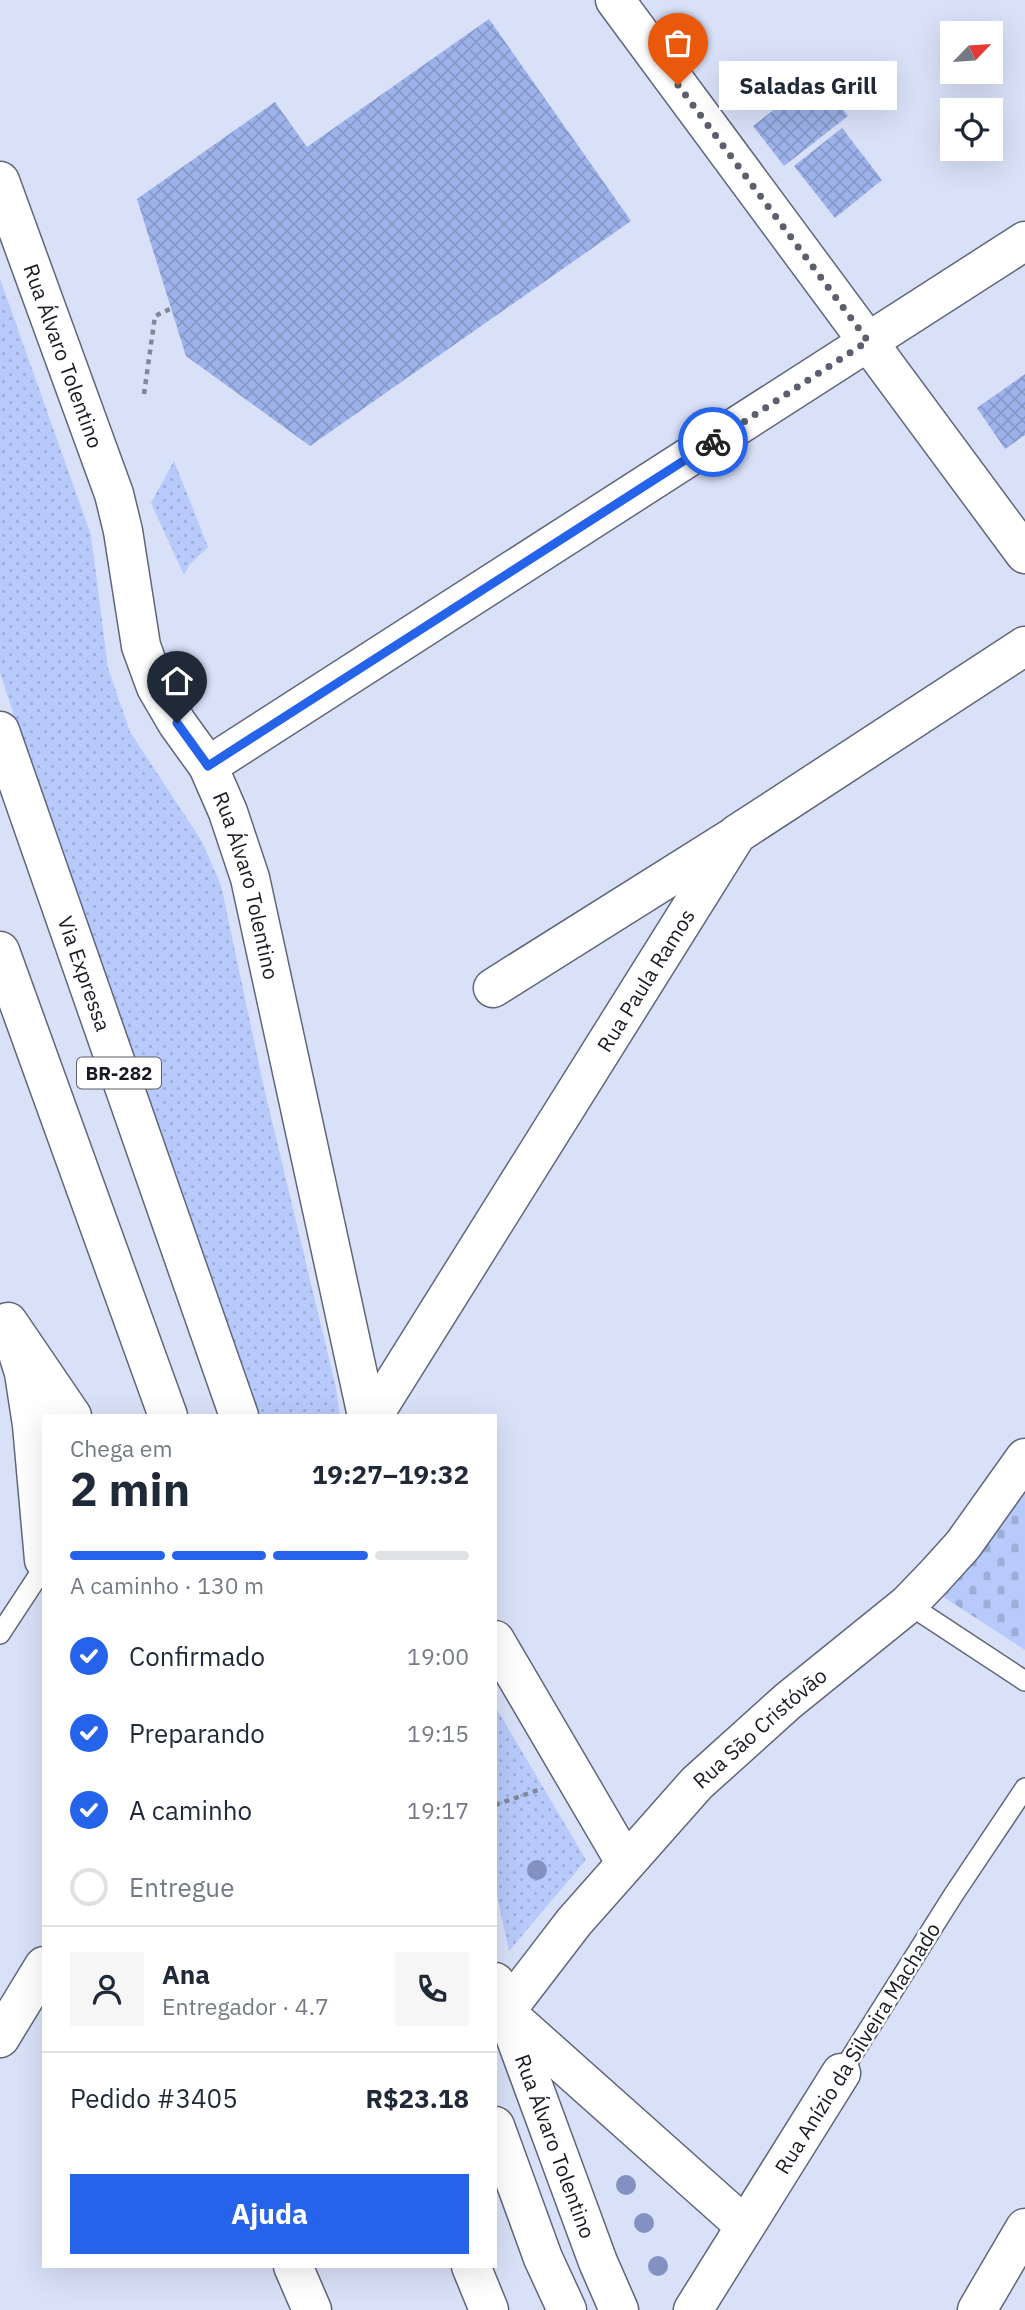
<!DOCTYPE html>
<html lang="pt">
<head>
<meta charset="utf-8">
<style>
	body { margin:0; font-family:"IBM Plex Sans",sans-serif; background:#f6f6f7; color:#1f2937; height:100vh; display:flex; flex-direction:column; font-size:26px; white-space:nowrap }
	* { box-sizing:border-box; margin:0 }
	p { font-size:23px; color:#747a83 }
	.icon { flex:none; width:38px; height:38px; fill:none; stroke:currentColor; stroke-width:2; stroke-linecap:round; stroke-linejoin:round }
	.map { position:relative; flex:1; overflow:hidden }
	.details { position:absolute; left:42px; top:1414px; width:455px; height:854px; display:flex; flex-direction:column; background:#fff; border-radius:0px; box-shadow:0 7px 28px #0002 }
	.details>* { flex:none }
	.needle { width:46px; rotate:65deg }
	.controls { position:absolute; left:940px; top:21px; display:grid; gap:14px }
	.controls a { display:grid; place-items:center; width:63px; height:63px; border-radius:0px; background:#fff; box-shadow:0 7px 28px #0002; font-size:35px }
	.pin { position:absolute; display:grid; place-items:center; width:60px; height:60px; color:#fff; margin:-72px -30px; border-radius:50% 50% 50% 0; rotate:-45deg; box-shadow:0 0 7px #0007 }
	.pin .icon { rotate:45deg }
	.courier { position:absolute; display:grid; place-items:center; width:70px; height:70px; margin:-35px; border:5px solid #2563eb; border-radius:50%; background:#fff; color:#222; box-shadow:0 2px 9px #0007 }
	.bubble { position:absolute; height:49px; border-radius:0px; background:#fff; box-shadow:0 7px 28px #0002; font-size:23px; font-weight:800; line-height:49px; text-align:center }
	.headline em { font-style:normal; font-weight:800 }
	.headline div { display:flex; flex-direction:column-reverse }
	.headline { display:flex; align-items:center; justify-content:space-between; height:119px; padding:0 28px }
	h1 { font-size:46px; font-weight:800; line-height:52px }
	.bar { display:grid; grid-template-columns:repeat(4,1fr); gap:10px 7px; align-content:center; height:84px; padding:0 28px }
	.bar i { height:9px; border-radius:5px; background:#e0e1e3 }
	.bar .current { background:#2563eb }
	.bar p { grid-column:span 4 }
	.line { display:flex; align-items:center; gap:18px; padding:0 28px; border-top:2px solid #e0e1e3 }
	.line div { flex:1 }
	.round { display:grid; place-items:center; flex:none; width:74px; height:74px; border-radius:0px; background:#f6f6f7 }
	ol { padding:0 28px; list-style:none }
	li { display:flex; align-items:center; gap:21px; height:77px }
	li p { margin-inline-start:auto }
	li .icon { padding:7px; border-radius:50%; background:#2563eb; color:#fff; stroke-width:4 }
	li:last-child { color:#747a83 }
	li i { width:38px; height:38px; border:4px solid #e0e1e3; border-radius:50% }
	.primary-button { display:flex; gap:14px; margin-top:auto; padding:14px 28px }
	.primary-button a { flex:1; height:80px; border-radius:0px; background:#2563eb; color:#fff; font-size:28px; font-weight:800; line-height:80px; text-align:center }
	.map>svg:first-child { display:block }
	.grass { fill:url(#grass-dots) }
	.cemetery { fill:url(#cemetery-stones) }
	.building { fill:url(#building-cross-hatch) }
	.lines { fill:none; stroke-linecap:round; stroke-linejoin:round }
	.lane-casing { stroke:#60677b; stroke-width:22 }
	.street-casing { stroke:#60677b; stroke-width:41 }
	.secondary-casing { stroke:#60677b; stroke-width:41 }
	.highway-casing { stroke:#60677b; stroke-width:41 }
	.path { stroke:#838899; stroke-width:4.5; stroke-dasharray:5 5; stroke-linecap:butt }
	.lane { stroke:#fff; stroke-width:19 }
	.street { stroke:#fff; stroke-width:38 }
	.secondary { stroke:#fff; stroke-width:38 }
	.highway { stroke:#fff; stroke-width:38 }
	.tree { fill:#8291c1 }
	.done { stroke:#5c606e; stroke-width:7; stroke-dasharray:0 12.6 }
	.route { stroke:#2563eb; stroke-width:9 }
	.labels { text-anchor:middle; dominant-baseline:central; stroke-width:5; stroke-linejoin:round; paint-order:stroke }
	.shield { fill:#fff; stroke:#5d5f65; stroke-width:2 }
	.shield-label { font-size:19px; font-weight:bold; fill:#181b23 }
	.street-label { font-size:21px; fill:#181b23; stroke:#fff }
</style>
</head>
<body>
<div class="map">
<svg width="1025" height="2310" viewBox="0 0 1025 2310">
	<defs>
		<pattern id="grass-dots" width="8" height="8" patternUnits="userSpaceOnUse" patternTransform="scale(1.75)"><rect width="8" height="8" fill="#b7cafb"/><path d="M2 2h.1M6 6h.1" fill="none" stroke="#9dadd7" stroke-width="1.8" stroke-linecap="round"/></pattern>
		<pattern id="cemetery-stones" width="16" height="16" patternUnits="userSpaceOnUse" patternTransform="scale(1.75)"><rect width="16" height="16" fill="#b7cafb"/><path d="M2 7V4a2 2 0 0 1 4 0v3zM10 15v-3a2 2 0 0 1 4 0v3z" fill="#9dadd7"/></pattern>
		<pattern id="building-cross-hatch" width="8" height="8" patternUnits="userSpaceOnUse" patternTransform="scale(1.75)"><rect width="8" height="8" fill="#9db2ea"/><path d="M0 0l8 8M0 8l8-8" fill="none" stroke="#8698c8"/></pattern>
	</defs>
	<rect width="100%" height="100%" fill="#d9e1f8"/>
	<g class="grass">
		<path d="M0,279l91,256 17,133 22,64 71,108 20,45 43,203 72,300 4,28h-80l-46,-119 -132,-376 -82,-248z"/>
		<path d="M174,461l34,86 -18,17 -6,11 -33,-72z"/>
		<path d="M495,1706l91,154 -77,91 -14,-65z"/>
	</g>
	<path class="cemetery" d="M1025,1476v174l-89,-58z"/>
	<g class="building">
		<path d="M489,19l142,202 -321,225 -124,-90 -49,-157 138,-97 32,45z"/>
		<path d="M817,76l31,40 -64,50 -31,-40z"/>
		<path d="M842,128l40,52 -47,38 -41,-52z"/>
		<path d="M1025,374v61l-20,14 -28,-41z"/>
	</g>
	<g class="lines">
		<defs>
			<g id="lane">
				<path d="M908,1604l117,77"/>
				<path d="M0,1634l44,-67"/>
				<path d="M841,2073l113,-179 71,-106"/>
			</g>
			<g id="street">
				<path d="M615,0l410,554"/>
				<path d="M208,766l817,-525"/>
				<path d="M493,988l237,-149"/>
				<path d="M11,1331l13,42 8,52 12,135"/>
				<path id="s1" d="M373,1416l364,-582 288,-188"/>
				<path d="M495,1640l130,222"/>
				<path d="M0,2038l44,-72"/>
				<path id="s2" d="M745,2226l-240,-214 69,-90 123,-139 91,-82 120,-97 26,-27 29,-32 62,-87"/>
				<path d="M293,2266l19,44"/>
				<path d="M693,2310l148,-237"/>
				<path d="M977,2310l48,-82"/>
			</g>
			<g id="secondary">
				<path id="s3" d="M0,181l114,313 9,37 18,115 15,41 21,36 31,43 20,46 22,66 117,538"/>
				<path id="s4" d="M495,1982l103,280 21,48"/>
			</g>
			<g id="highway">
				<path id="s5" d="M0,731l239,685"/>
				<path d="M0,951l168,465"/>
				<path d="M8,1322l64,94"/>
				<path d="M495,2126l48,132 24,52"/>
				<path d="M471,2266l18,44"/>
			</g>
		</defs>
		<use href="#lane" class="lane-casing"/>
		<use href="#street" class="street-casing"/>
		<use href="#secondary" class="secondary-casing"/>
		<use href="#highway" class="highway-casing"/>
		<g class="path">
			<path d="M144,394l11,-78 17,-8"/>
			<path d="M495,1805l46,-16"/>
		</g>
		<use href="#lane" class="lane"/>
		<use href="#street" class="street"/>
		<use href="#secondary" class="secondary"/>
		<use href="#highway" class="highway"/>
	</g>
	<g class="tree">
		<circle cx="537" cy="1870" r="10"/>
		<circle cx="626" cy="2185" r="10"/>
		<circle cx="644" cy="2223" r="10"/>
		<circle cx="658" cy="2266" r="10"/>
	</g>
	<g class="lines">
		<path class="done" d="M678,85l190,256 -155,101"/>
		<path class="route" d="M177,723l31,43 505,-324"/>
	</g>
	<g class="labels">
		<rect class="shield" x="77" y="1057.5" width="84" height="31" rx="5"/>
		<g class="shield-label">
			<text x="119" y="1073">BR-282</text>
		</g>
		<g class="street-label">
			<text stroke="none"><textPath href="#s3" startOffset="186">Rua Álvaro Tolentino</textPath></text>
			<text stroke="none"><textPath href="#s3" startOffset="752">Rua Álvaro Tolentino</textPath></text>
			<text stroke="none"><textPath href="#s5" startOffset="257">Via Expressa</textPath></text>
			<text stroke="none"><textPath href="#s1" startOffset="514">Rua Paula Ramos</textPath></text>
			<text stroke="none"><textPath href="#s2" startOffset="704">Rua São Cristóvão</textPath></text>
			<text transform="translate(857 2048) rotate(-58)">Rua Anízio da Silveira Machado</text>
			<text stroke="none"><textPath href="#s4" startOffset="175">Rua Álvaro Tolentino</textPath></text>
		</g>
	</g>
</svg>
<div class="controls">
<a><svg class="needle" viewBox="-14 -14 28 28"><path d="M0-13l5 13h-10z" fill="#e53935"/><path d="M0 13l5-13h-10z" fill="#747a83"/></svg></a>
<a><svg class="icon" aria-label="locate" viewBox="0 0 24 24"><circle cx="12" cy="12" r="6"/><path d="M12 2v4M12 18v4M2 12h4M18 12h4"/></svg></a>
</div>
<div class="pin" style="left:678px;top:85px;background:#ea580c"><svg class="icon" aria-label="bag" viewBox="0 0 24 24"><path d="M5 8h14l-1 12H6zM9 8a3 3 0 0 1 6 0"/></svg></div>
<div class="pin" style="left:177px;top:723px;background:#1f2937"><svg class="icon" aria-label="home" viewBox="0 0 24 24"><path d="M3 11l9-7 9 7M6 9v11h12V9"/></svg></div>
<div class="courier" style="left:713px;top:442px"><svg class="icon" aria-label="bike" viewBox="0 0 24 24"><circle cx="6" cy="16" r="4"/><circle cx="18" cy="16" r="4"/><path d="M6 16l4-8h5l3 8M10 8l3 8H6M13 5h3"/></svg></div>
<div class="bubble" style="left:719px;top:61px;width:178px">Saladas Grill</div>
<section class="details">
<div class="headline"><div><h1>2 min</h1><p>Chega em</p></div><em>19:27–19:32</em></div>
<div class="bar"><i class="current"></i><i class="current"></i><i class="current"></i><i></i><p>A caminho · 130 m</p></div>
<ol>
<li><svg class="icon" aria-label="check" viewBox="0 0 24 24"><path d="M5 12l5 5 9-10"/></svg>Confirmado<p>19:00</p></li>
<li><svg class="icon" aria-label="check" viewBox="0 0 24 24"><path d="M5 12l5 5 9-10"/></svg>Preparando<p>19:15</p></li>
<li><svg class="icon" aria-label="check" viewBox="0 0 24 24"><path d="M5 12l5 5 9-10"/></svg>A caminho<p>19:17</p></li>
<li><i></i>Entregue</li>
</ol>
<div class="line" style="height:126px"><a class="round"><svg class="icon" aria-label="person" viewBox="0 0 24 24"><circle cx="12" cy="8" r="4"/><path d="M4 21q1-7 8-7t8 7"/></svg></a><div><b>Ana</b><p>Entregador · 4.7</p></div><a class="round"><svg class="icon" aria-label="phone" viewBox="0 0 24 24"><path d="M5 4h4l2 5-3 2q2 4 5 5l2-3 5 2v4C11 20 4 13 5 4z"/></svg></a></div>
<div class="line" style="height:91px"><div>Pedido #3405</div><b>R$23.18</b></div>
<div class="primary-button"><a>Ajuda</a></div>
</section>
</div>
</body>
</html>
